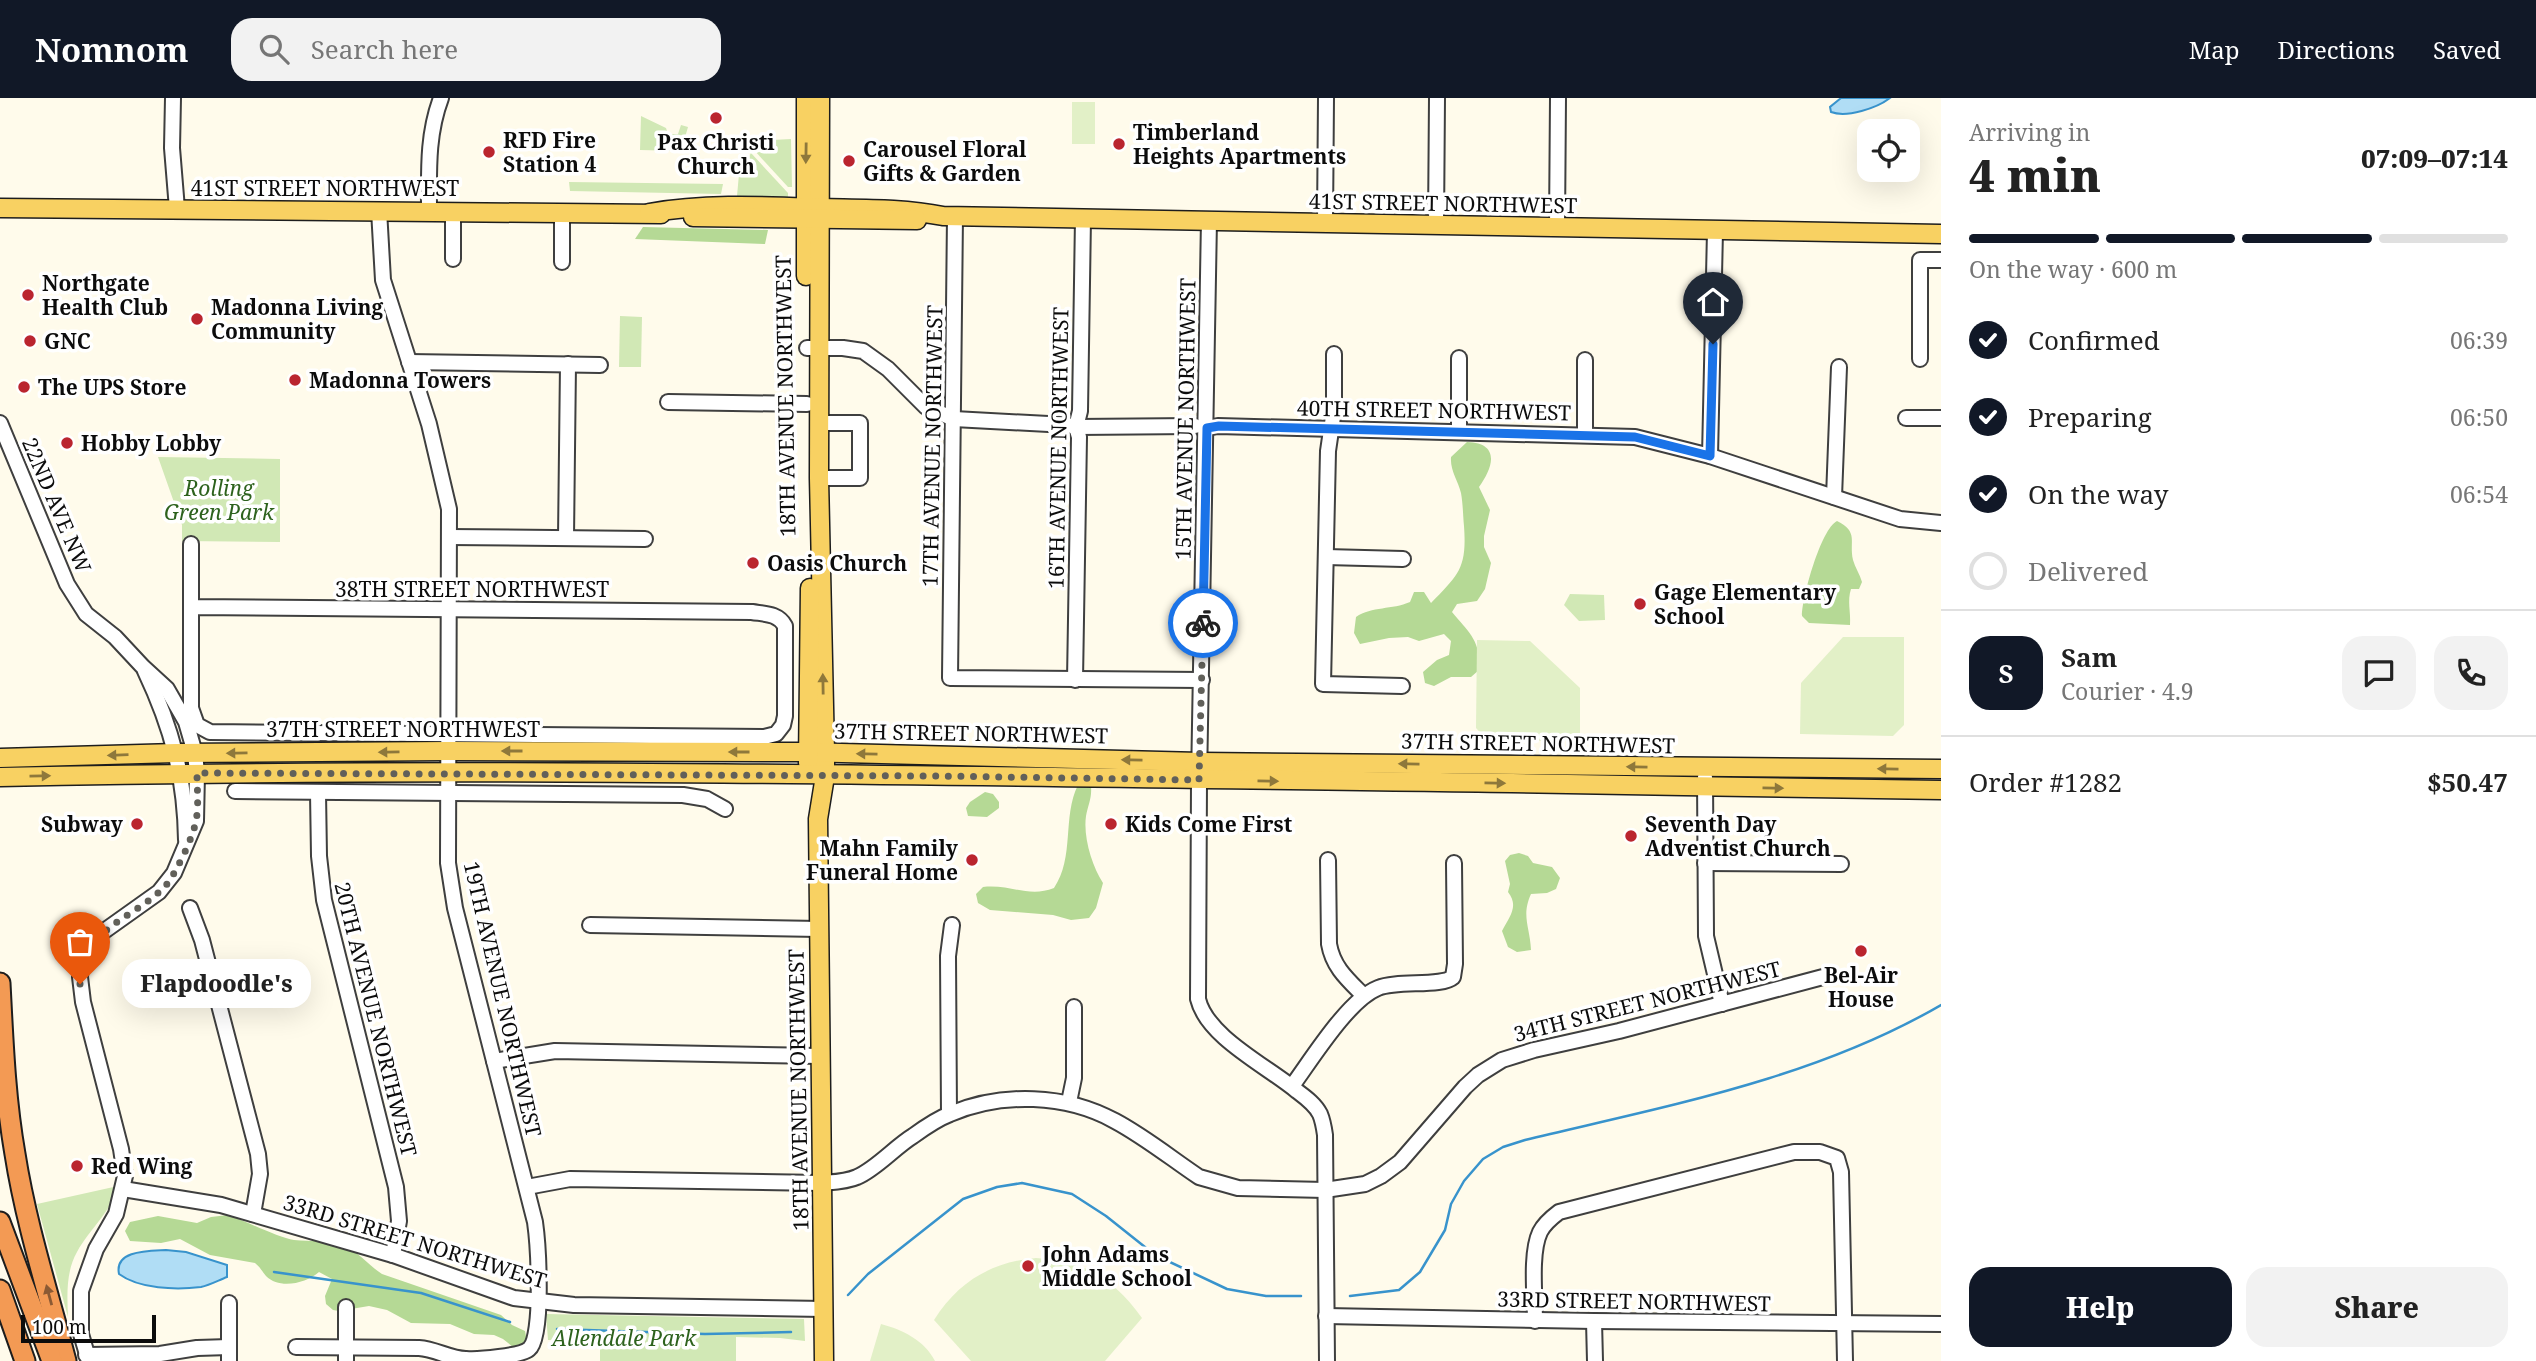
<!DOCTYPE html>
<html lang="en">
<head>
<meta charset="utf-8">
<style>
	body { margin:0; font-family:"Noto Serif",serif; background:#f2f2f2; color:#222; height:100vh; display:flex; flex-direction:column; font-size:26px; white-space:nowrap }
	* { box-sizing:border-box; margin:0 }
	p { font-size:23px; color:#767676 }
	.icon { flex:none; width:38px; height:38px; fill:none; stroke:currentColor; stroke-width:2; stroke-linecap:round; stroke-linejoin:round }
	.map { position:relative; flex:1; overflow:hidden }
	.panel { display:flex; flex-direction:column; background:#fff; width:595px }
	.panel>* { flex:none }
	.fabs { position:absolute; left:1857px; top:21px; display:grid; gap:14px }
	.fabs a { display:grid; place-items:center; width:63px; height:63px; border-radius:14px; background:#fff; box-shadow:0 7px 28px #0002; font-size:35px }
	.scale { position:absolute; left:21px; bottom:18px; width:135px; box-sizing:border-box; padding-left:7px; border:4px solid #0c0c0c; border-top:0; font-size:19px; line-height:24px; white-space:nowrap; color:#0c0c0c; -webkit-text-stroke:5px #fff; paint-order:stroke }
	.pin { position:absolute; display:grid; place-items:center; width:60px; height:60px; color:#fff; margin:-72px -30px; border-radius:50% 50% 50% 0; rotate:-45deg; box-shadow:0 0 7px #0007 }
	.pin .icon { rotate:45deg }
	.courier { position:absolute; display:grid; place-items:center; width:70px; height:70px; margin:-35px; border:5px solid #1a73e8; border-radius:50%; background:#fff; color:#222; box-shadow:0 2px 9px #0007 }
	.bubble { position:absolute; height:49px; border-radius:21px; background:#fff; box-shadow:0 7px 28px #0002; font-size:23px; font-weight:800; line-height:49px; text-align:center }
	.summary em { font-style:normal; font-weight:800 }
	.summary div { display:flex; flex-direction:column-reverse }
	.summary { display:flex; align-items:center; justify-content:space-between; height:119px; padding:0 28px }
	h1 { font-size:46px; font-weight:800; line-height:52px }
	.bar { display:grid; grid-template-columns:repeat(4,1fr); gap:10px 7px; align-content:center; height:84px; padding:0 28px }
	.bar i { height:9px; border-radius:5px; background:#e0e0e0 }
	.bar .active { background:#111827 }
	.bar p { grid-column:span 4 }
	.line { display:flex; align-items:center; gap:18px; padding:0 28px; border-top:2px solid #e0e0e0 }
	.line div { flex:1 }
	.round { display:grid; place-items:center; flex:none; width:74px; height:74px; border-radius:21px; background:#f2f2f2 }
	ol { padding:0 28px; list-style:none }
	li { display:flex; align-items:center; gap:21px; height:77px }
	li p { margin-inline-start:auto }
	li .icon { padding:7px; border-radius:50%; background:#111827; color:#fff; stroke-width:4 }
	li:last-child { color:#767676 }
	li i { width:38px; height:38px; border:4px solid #e0e0e0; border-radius:50% }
	.primary-button { display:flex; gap:14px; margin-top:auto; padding:14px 28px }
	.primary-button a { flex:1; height:80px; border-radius:21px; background:#111827; color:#fff; font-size:28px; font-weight:800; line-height:80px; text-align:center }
	.primary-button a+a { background:#f2f2f2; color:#222 }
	header { display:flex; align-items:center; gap:42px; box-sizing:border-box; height:98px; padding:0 35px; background:#111827; color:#fff }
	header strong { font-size:33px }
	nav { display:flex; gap:38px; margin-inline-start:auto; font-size:24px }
	.search { width:490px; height:63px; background:#f2f2f2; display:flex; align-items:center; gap:18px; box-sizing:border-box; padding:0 24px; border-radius:21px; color:#767676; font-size:26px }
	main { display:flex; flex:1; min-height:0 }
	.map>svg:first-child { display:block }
	.green { fill:#d1e8b5 }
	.forest { fill:#b5d995 }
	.pitch { fill:#e2f0c7 }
	.water { fill:#b0ddf5; stroke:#3893cc; stroke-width:2 }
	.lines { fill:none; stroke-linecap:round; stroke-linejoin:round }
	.stream { stroke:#3893cc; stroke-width:2.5 }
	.minor-casing { stroke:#3f3f3f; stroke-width:18 }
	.major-casing { stroke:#1d1d1d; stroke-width:21 }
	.highway-casing { stroke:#1d1d1d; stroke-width:23 }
	.minor { stroke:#fff; stroke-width:14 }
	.major { stroke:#f8d162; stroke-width:18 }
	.highway { stroke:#f39a54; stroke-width:19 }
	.oneway { fill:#8e783b }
	.oneway2 { fill:#8b5a34 }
	.done { stroke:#61605a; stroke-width:7; stroke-dasharray:0 12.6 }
	.route { stroke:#1a73e8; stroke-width:9 }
	.poi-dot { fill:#ba252f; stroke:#fff; stroke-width:2.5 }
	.labels { text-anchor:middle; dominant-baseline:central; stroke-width:7; stroke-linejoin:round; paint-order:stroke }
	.poi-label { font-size:21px; font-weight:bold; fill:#0c0c0c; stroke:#fff; text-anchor:start }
	.street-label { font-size:21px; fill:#0c0c0c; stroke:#fff }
	.park-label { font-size:21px; font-style:italic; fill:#2d621d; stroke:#fff }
</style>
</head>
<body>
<header>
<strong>Nomnom</strong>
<div class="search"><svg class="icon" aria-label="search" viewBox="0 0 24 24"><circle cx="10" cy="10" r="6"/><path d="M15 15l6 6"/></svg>Search here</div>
<nav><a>Map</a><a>Directions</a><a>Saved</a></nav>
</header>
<main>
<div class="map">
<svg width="1941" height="1263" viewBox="0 0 1941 1263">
	<rect width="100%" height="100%" fill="#fffbeb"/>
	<g class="green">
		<path d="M641,18l25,12 2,6h10l3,-9 7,2 -7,24 -41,-1z"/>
		<path d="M791,41l1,48h-4l-34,-37 18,-10z"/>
		<path d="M751,55l37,40v4l-51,-1 2,-22z"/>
		<path d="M569,84l154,2 -2,10 -151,-3z"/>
		<path d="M620,218l22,1 -1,50h-22z"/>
		<path d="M158,359l122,2v83l-98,-1v-16z"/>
		<path d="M1570,496l34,1 1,25 -26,1 -15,-16z"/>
		<path d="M118,1088c-8,28 -28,42 -41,66 -11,19 -10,43 -9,65l-31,-113z"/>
		<path d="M546,1216l258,5 1,22 -25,-3 -44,-1v24h-136v-20l-52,-1z"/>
	</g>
	<g class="forest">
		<path d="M643,129l125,3 -3,14 -130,-5z"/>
		<path d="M1467,344c34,1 26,26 12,45l11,23 -6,26v11l7,16 -6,26 -8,12 -20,3 -5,8c17,21 29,28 27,58l-8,7h-20l-17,9 -9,-3 -2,-11 14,-12 12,-5 2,-14 -7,-7 -25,7 -11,-4 -19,1 -29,6 -6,-11 2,-16c16,-11 36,-7 54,-15l4,-10h10l7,11c28,-29 36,-35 33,-77 -1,-10 -1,-22 -3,-33 -3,-13 -11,-22 -10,-36z"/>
		<path d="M1837,423c22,11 12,20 16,39 2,7 7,15 9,22l-3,7h-8c-4,12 0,23 -1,36l-41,-2 -7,-7c0,-19 19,-87 35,-95z"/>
		<path d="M1083,686l8,3c1,11 -3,18 -5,29 -3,21 6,50 17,67l-7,25 -7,10 -18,2 -18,-5 -63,-5 -12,-7 -2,-9 7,-7c27,-3 46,11 71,1 21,-31 8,-71 24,-103z"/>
		<path d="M985,694l8,2 6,8v6l-12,9 -19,-1 -2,-8 4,-6z"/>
		<path d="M1519,755l9,3 5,7 19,4 8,11 -4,11 -9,4 -16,1c-10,22 -1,33 0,56l-14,2 -9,-5 -6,-16c8,-15 17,-25 6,-39l2,-8 -5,-23 5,-6z"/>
		<path d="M228,1117c18,6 51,23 66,25 17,2 32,-1 49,5 15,6 25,20 39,29l119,41 11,10 13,6 2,11 -6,7 -8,-2 -10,-8 -9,-4 -20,-1 -24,-10 -39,-1 -24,-13 -18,-4 -30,5 -6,-1 -7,-6 -1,-8 7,-17 -13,-7c-13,11 -39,18 -53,4 -4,-5 -6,-9 -11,-13l-45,-8 -30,-16 -19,4 -31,-2 -5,-10 5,-9 28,-6 39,7 14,-6z"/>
	</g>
	<g class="pitch">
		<rect x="1072" y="4" width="23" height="42"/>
		<path d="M1843,539h61v88l-11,11 -93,-2 1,-51z"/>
		<path d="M1477,542l53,1 50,47v53l-93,-1 -11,-12z"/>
		<path d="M1036,1160c49,3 77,20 106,60l-37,43h-134l-37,-41c24,-38 57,-58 102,-62z"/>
		<path d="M881,1226c22,6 43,16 54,37h-65z"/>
	</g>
	<g class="water">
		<path d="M1841,0h49c-13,10 -43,20 -59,14l-1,-5z"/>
		<path d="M166,1152l20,2 41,13v12c-8,3 -17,8 -26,10 -25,3 -62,2 -82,-13 -5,-24 30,-23 47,-24z"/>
	</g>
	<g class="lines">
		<g class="stream">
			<path d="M274,1174l147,21 89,29"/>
			<path d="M848,1197l20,-21 95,-75 34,-12 25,-4 50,11 34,22 49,39 72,34 39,7h35"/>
			<path d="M1350,1198l49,-6 21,-18 25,-42 6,-26 13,-23 19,-22 20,-12 22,-7c141,-34 289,-61 416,-135"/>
			<path d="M557,1231l148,5 86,-2"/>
		</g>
		<defs>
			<g id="minor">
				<path d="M173,0l-1,50 5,61"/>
				<path d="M429,113c0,-39 -2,-76 12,-113"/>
				<path d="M453,114v47"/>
				<path d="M955,118l-5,462 252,2"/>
				<path d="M1209,122l-10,561 -1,218c9,38 69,67 99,92 8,6 18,13 23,23 3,7 4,14 5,21l2,226"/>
				<path d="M1325,125l1,-125"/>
				<path d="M1436,127l1,-127"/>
				<path d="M1557,129l1,-129"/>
				<path d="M562,164v-50"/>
				<path d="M807,250h36l20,3 25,18 38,38 28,12 113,6 9,2 119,-1"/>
				<path d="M1334,256v56l-6,41 -5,233 79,2"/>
				<path d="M1459,260v73"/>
				<path d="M1920,261v-99h21"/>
				<path d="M409,264l191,3"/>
				<path d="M668,304l139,2"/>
				<path d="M1906,320h35"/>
				<path d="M0,325l67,161 19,30 29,23 28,30 24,22 19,33 9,31 2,20 -1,48 -22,52 -15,19 -59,42 -8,10 -11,22 -1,11 3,25 38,147 4,27 -9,38 -20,35 -15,42v43l8,27"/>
				<path d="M819,325h41v55h-41"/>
				<path d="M1207,330l11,-2 417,11 75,19 190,63 41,4"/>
				<path d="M1585,337v-75"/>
				<path d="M1710,358l5,-225"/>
				<path d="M1834,399l5,-130"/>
				<path d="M449,439l196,2"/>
				<path d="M566,440l2,-174"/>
				<path d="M191,446v164l6,17 13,7 554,5 12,-3 7,-9 2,-9v-90c-7,-13 -21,-12 -33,-14l-561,-5"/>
				<path d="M1326,459l77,2"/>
				<path d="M145,573c27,57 40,106 41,169"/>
				<path d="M1075,582l4,-243 -3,-10 4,-16 3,-193"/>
				<path d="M1705,679l1,159 16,68"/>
				<path d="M235,693l448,4 24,4 18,10"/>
				<path d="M318,695l1,63 5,44 72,287 3,34 -6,34"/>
				<path d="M1328,762l1,84c4,23 18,35 34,51"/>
				<path d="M1705,765l136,1"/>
				<path d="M190,810l12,32 56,214 2,20 -7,40"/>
				<path d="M590,827l229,4"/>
				<path d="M494,963l61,-10 265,5"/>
				<path d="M1292,988c20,-27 56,-86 86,-98 19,-8 64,-1 75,-11l2,-13 -1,-101"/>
				<path d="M1069,1004l5,-24v-71"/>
				<path d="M949,1016l-1,-158 4,-31"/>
				<path d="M527,1089l43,-8 251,4c12,-1 25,-1 36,-6 19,-8 38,-30 56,-41 11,-8 24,-17 37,-22 52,-22 116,-20 165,7 30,16 57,38 84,56l39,11 87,2 40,-6 16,-8 19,-14 65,-75 13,-12 24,-15 32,-10 85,-19 204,-54"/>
				<path d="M123,1091l98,16 172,50 121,43 60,7 250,4"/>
				<path d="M1326,1218l268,5 347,3"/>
				<path d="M1535,1223c0,-24 -5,-68 5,-89 4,-8 11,-14 19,-20l235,-60h26l17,6 4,14 4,189"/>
				<path d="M1594,1223l1,40"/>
				<path d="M296,1249l123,1c17,1 31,11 47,11 12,1 55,-3 63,-10 15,-12 9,-106 6,-127l-80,-314 -7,-45 1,-354 -20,-85 -46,-144 -4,-70"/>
				<path d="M86,1257l74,-1 37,-6 32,-1"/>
				<path d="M229,1263v-58"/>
				<path d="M346,1263v-54"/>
			</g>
			<g id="major">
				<path d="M806,0v178"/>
				<path d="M820,0l-1,380 6,274v24l-7,43 6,542"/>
				<path d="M0,110l661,6"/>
				<path d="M649,115c57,-10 114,-7 172,-5 41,1 82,0 122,8l998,18"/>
				<path d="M693,119l224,3"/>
				<path d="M0,660l176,-5 272,-2 354,1 398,10 741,7"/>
				<path d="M808,665l2,-175"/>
				<path d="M0,679c504,-11 1008,0 1512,6 143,2 286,6 429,7"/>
			</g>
			<g id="highway">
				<path d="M0,885c3,57 5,114 15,171 11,70 33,138 51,207"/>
				<path d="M0,1124l52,139"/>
				<path d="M0,1192l25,71"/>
			</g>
		</defs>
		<use href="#minor" class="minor-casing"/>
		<use href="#major" class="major-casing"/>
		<use href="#highway" class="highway-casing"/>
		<use href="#minor" class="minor"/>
		<use href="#major" class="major"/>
		<use href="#highway" class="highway"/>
	</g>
	<defs><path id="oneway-solid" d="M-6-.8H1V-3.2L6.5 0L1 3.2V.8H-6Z" transform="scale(1.75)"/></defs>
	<g class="oneway">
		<use href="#oneway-solid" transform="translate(806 55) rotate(91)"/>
		<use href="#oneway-solid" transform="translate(823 586) rotate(-91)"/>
		<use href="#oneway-solid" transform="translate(512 653) rotate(-180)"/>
		<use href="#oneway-solid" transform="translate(389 654) rotate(179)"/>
		<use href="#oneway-solid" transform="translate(739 654) rotate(-180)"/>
		<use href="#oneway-solid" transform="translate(237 655) rotate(179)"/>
		<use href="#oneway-solid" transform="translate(867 656) rotate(-179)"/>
		<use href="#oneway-solid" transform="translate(118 657) rotate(178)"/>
		<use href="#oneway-solid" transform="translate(1132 662) rotate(-179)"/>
		<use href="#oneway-solid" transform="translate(1409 666) rotate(-179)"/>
		<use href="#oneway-solid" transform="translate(1637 669) rotate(-179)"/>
		<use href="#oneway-solid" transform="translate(1888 671) rotate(-179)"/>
		<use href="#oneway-solid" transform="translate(40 678) rotate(-1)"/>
		<use href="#oneway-solid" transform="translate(1268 683) rotate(1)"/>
		<use href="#oneway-solid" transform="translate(1495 685) rotate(1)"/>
		<use href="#oneway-solid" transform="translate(1773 690) rotate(1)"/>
	</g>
	<use class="oneway2" href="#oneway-solid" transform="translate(49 1197) rotate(-105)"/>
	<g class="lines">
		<path class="done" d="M80,886c-3,-55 58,-66 87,-100 10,-13 26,-47 29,-63 3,-16 1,-32 1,-48l740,3 262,4 4,-157"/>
		<path class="route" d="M1203,525l4,-195 12,-2 416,11 75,19 3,-112"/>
	</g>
	<g class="poi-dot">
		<circle cx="716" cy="20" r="7"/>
		<circle cx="1119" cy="46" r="7"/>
		<circle cx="489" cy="54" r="7"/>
		<circle cx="849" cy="63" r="7"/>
		<circle cx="28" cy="197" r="7"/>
		<circle cx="197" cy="221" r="7"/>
		<circle cx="30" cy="243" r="7"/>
		<circle cx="295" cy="282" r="7"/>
		<circle cx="24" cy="289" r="7"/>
		<circle cx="67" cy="345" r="7"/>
		<circle cx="753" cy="465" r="7"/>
		<circle cx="1640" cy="506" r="7"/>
		<circle cx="137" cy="726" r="7"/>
		<circle cx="1111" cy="726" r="7"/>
		<circle cx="1631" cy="738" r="7"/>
		<circle cx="972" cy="762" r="7"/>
		<circle cx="1861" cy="853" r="7"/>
		<circle cx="77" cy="1068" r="7"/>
		<circle cx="1028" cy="1168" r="7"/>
	</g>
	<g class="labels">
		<g class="poi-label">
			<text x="1133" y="34">Timberland<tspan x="1133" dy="24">Heights Apartments</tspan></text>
			<text x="503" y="42">RFD Fire<tspan x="503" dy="24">Station 4</tspan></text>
			<text x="716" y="44" text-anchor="middle">Pax Christi<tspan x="716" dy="24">Church</tspan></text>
			<text x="863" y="51">Carousel Floral<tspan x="863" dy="24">Gifts &amp; Garden</tspan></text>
			<text x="42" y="185">Northgate<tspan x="42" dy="24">Health Club</tspan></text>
			<text x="211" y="209">Madonna Living<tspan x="211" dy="24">Community</tspan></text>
			<text x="44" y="243">GNC</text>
			<text x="309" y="282">Madonna Towers</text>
			<text x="38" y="289">The UPS Store</text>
			<text x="81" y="345">Hobby Lobby</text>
			<text x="767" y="465">Oasis Church</text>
			<text x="1654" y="494">Gage Elementary<tspan x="1654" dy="24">School</tspan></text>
			<text x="123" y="726" text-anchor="end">Subway</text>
			<text x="1125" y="726">Kids Come First</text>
			<text x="1645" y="726">Seventh Day<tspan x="1645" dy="24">Adventist Church</tspan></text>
			<text x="958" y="750" text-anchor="end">Mahn Family<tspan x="958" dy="24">Funeral Home</tspan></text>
			<text x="1861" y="877" text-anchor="middle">Bel-Air<tspan x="1861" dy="24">House</tspan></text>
			<text x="91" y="1068">Red Wing</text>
			<text x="1042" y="1156">John Adams<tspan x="1042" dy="24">Middle School</tspan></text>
		</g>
		<g class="street-label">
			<text x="325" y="90">41ST STREET NORTHWEST</text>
			<text transform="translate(1443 105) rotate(1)">41ST STREET NORTHWEST</text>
			<text transform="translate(785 298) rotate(-91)">18TH AVENUE NORTHWEST</text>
			<text transform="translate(1434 312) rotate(1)">40TH STREET NORTHWEST</text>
			<text transform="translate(1185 321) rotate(-89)">15TH AVENUE NORTHWEST</text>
			<text transform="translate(932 348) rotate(-89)">17TH AVENUE NORTHWEST</text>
			<text transform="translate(1058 350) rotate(-89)">16TH AVENUE NORTHWEST</text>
			<text transform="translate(57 407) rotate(67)">22ND AVE NW</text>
			<text x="472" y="491">38TH STREET NORTHWEST</text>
			<text x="403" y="631">37TH STREET NORTHWEST</text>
			<text transform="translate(971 635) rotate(1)">37TH STREET NORTHWEST</text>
			<text transform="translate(1538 645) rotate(1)">37TH STREET NORTHWEST</text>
			<text transform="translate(503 901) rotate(77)">19TH AVENUE NORTHWEST</text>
			<text transform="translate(1647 903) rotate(-14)">34TH STREET NORTHWEST</text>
			<text transform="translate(376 921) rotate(76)">20TH AVENUE NORTHWEST</text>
			<text transform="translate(798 992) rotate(-91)">18TH AVENUE NORTHWEST</text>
			<text transform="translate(415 1143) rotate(17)">33RD STREET NORTHWEST</text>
			<text transform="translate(1634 1203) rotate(1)">33RD STREET NORTHWEST</text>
		</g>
		<g class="park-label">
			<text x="219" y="390">Rolling<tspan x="219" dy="24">Green Park</tspan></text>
			<text x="624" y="1240">Allendale Park</text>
		</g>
	</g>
</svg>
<div class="fabs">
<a><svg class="icon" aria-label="locate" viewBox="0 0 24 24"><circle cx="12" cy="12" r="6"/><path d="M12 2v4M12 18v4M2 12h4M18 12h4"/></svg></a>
</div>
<div class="scale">100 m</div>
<div class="pin" style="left:80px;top:886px;background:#ea580c"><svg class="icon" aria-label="bag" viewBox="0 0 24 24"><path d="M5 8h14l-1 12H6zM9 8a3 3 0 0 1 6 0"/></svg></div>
<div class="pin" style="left:1713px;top:246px;background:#1f2937"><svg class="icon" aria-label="home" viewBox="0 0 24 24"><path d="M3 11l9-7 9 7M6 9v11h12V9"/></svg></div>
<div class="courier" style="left:1203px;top:525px"><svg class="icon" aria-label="bike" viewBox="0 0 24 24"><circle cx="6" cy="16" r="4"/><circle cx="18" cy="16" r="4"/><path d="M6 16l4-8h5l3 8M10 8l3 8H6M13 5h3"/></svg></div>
<div class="bubble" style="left:122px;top:861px;width:189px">Flapdoodle's</div>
</div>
<section class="panel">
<div class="summary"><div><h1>4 min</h1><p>Arriving in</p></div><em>07:09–07:14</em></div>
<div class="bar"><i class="active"></i><i class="active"></i><i class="active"></i><i></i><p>On the way · 600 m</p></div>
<ol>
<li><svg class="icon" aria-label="check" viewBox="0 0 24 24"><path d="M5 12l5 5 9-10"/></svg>Confirmed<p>06:39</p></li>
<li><svg class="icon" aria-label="check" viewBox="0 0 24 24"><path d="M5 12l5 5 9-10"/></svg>Preparing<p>06:50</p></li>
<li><svg class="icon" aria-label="check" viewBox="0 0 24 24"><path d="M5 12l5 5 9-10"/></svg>On the way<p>06:54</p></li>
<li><i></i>Delivered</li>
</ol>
<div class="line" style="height:126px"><b class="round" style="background:#111827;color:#fff">S</b><div><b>Sam</b><p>Courier · 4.9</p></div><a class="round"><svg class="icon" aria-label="chat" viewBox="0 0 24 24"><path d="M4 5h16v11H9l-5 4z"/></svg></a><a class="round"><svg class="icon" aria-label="phone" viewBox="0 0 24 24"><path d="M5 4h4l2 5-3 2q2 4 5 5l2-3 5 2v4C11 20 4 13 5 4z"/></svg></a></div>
<div class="line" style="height:91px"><div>Order #1282</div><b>$50.47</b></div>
<div class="primary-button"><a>Help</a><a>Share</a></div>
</section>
</main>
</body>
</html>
